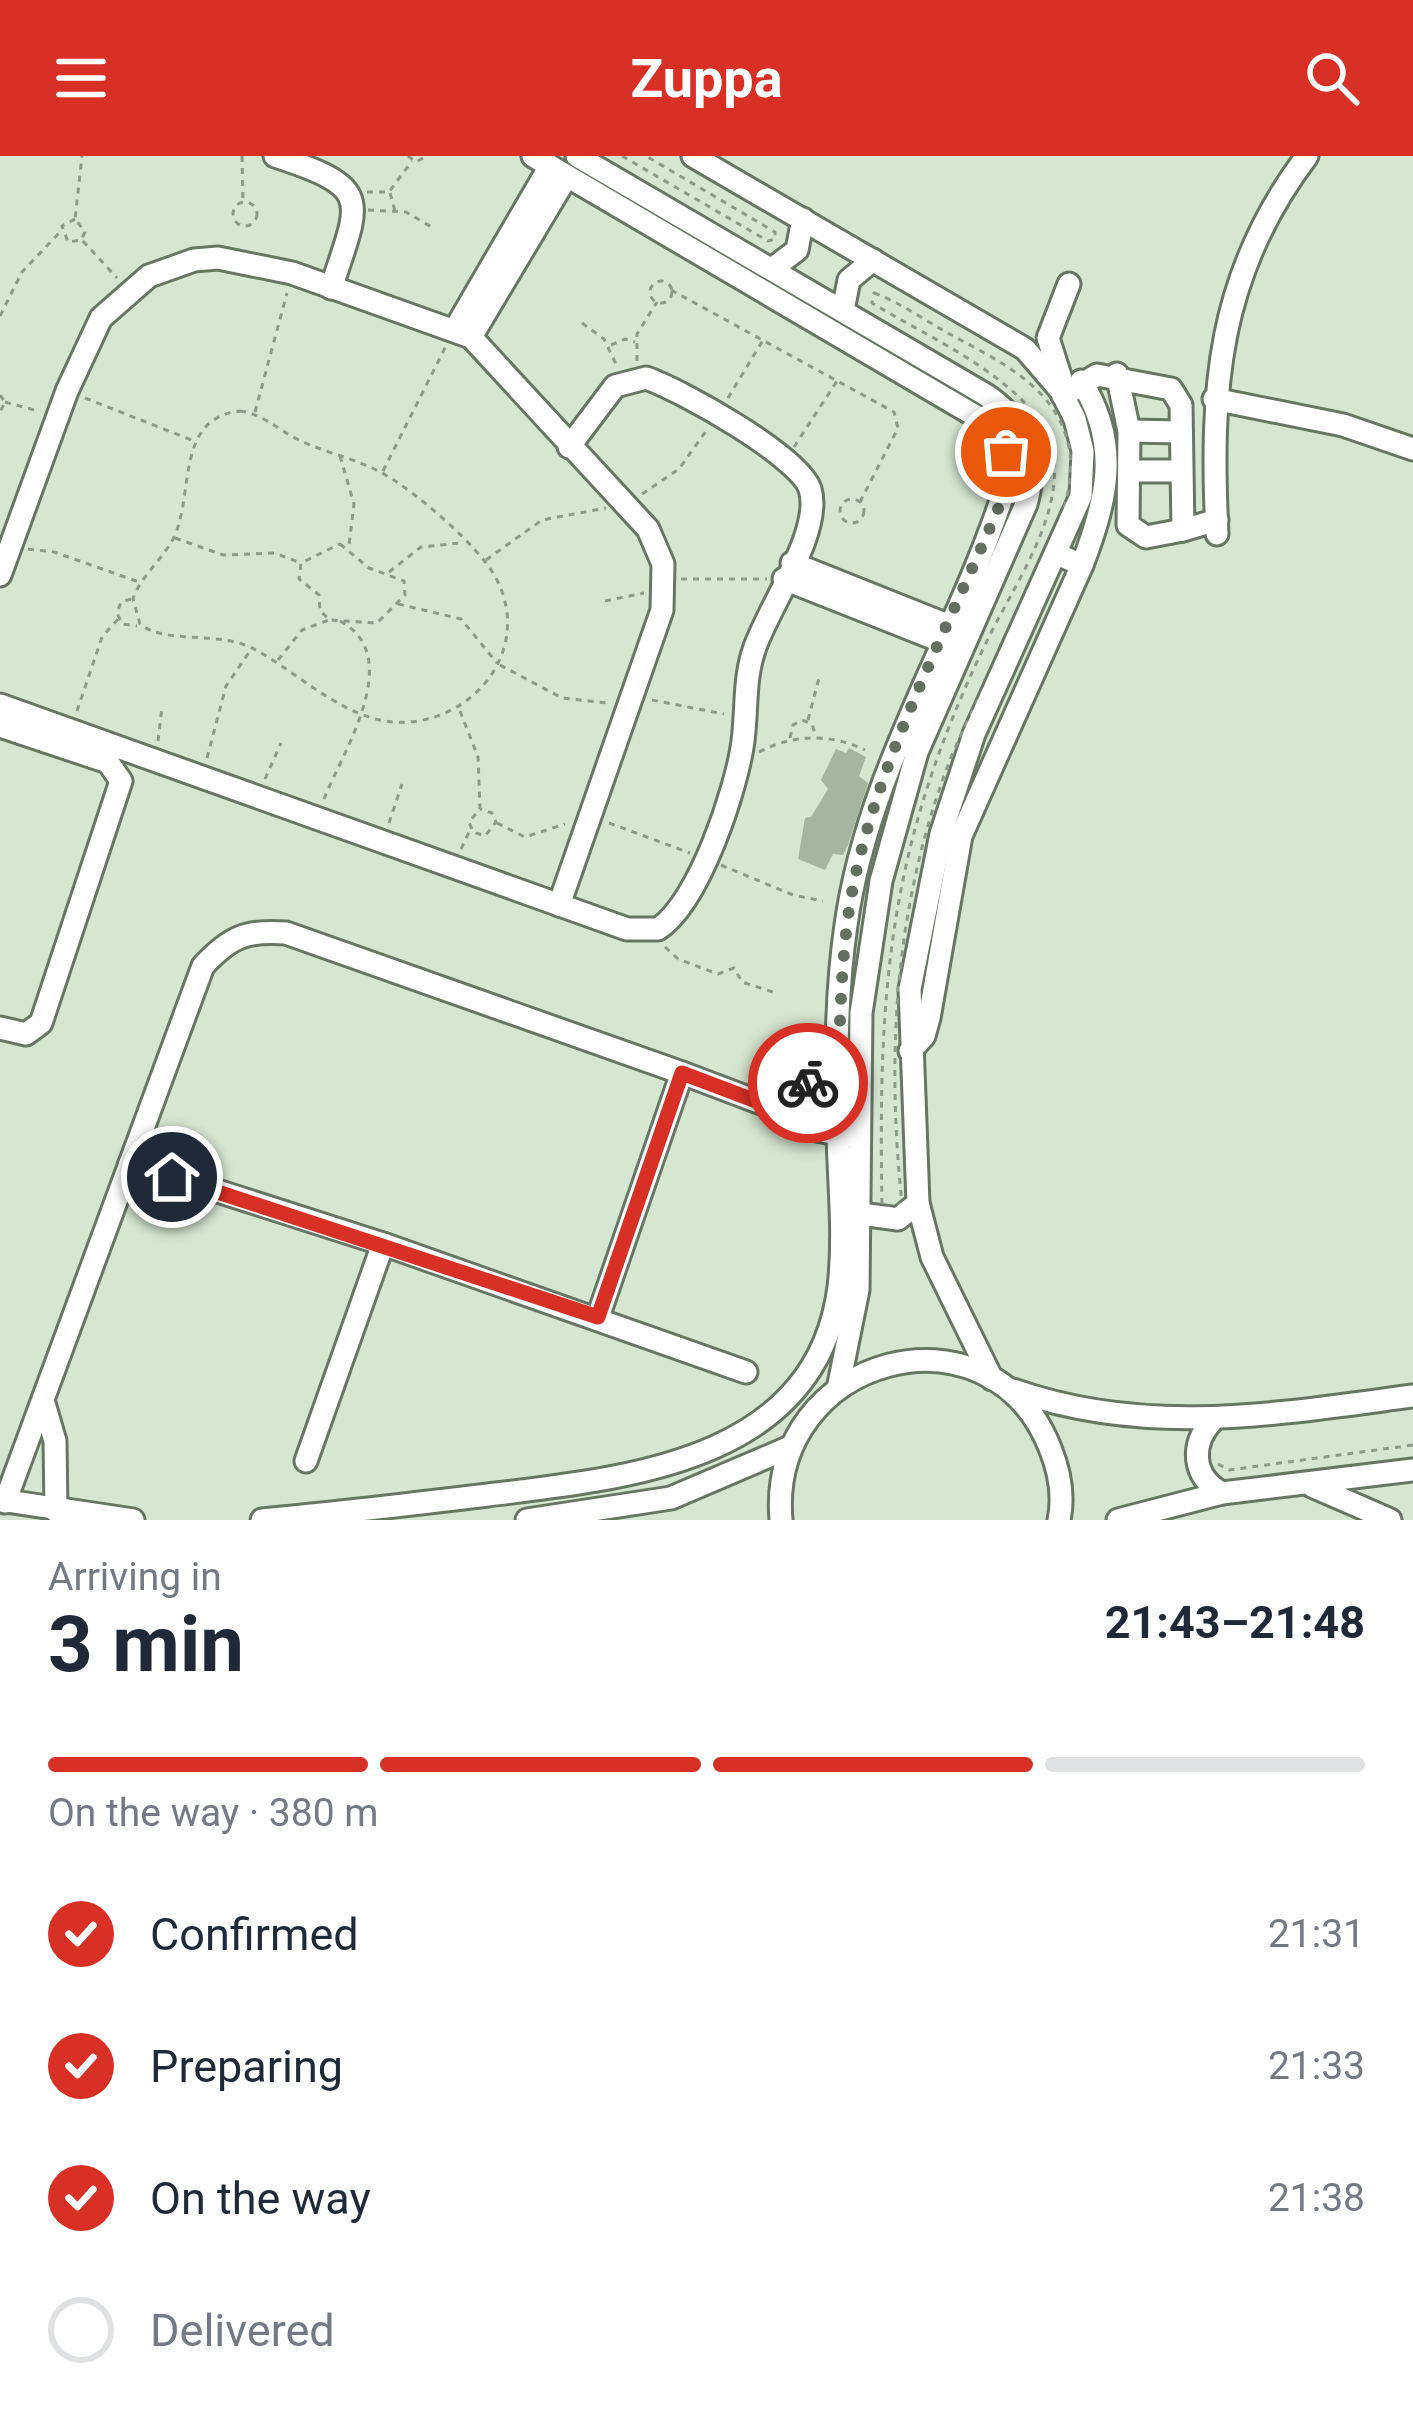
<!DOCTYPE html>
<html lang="en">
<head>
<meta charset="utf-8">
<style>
	body { margin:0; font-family:Roboto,sans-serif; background:#f6f6f7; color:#1f2937; height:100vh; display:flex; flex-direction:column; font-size:45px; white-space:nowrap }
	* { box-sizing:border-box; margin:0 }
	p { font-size:39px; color:#747a83 }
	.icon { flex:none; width:66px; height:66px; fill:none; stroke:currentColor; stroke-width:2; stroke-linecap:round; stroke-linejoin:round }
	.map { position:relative; height:1364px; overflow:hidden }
	.side { display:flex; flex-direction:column; background:#fff; flex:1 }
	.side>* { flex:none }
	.pin { position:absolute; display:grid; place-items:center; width:102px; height:102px; color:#fff; margin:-51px; border:6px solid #fff; border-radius:50%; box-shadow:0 3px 12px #0007 }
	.courier { position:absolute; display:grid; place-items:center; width:120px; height:120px; margin:-60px; border:9px solid #d93025; border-radius:50%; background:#fff; color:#222; box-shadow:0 3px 15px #0007 }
	.overview em { font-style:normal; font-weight:700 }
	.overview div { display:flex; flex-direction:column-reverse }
	.overview { display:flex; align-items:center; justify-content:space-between; height:204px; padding:0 48px }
	h1 { font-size:78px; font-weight:700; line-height:90px }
	.bar { display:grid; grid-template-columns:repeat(4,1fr); gap:18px 12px; align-content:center; height:144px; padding:0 48px }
	.bar i { height:15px; border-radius:9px; background:#e0e1e3 }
	.bar .selected { background:#d93025 }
	.bar p { grid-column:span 4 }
	ol { padding:0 48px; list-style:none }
	li { display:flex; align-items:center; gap:36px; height:132px }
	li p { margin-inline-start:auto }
	li .icon { padding:12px; border-radius:50%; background:#d93025; color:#fff; stroke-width:4 }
	li:last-child { color:#747a83 }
	li i { width:66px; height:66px; border:6px solid #e0e1e3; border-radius:50% }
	header { display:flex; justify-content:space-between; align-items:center; height:156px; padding:0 48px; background:#d93025; color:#fff; font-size:54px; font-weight:700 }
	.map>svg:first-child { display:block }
	.building { fill:#a4b5a0 }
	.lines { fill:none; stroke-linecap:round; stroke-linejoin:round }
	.minor-casing { stroke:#677663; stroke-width:27 }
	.path { stroke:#8d9a8a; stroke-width:3; stroke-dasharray:6 6; stroke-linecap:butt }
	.minor { stroke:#fff; stroke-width:21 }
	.done { stroke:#646e61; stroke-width:12; stroke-dasharray:0 21.6 }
	.route { stroke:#d93025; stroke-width:15 }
</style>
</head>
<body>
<header><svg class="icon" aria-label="menu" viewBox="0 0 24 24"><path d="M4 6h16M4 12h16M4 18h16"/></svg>Zuppa<svg class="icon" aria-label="search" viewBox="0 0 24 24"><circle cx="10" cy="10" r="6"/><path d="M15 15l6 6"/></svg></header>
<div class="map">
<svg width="1413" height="1364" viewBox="0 0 1413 1364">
	<rect width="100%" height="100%" fill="#d6e7d1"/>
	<path class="building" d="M849,592l17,9 -7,19 9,7 -20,62 -5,10 -10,-1 -8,16 -27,-11 7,-41 6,-1 17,-28 -7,-9 15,-31 10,4z"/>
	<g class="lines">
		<defs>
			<g id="minor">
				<path d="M275,0c98,32 86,42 56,132"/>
				<path d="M577,0l409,239c40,27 53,64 40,109l-109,248 -36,129 -20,132 -3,277 -19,94"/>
				<path d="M693,0l332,193 36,42 14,28 8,32 -2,45 -107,238 -33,100 -31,155 8,214 14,54 60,122"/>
				<path d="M772,113l25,-19 6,-31"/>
				<path d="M843,154l6,-30 24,-20"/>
				<path d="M455,173l95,-163"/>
				<path d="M471,181l96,-161"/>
				<path d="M1117,218l12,57 -1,94 18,12 37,-7"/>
				<path d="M1081,225c40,63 26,119 1,184"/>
				<path d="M1063,229l-15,-47 21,-54"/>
				<path d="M1063,240l34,-21 74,14 10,16 2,125 34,-10"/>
				<path d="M1214,243l129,26 70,24"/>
				<path d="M1129,275l52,1"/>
				<path d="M1132,315h49"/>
				<path d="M1217,378c-7,-144 0,-259 90,-378"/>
				<path d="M792,407l158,63"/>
				<path d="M0,419l67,-184 34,-73 48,-42 45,-16 24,-2 74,15 179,64 177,192 15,35 -1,46 -103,295"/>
				<path d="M784,423l159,63"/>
				<path d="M0,549l627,224h31c41,-26 79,-141 85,-188 4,-31 1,-62 11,-91 14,-43 69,-118 56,-161 -11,-33 -129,-99 -164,-111l-31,8 -46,61"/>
				<path d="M0,570l108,36 13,19 -80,242 -15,11 -26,-6"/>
				<path d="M910,895l14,-15 5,-18 32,-182 121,-271 -25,-11"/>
				<path d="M772,951l35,-23 45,-9"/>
				<path d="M130,1007l253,81 363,128"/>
				<path d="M861,1058l37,5 20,-16"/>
				<path d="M598,1161l84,-244"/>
				<path d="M1013,1234c134,47 263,24 400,6"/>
				<path d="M43,1244l12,41 1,70"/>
				<path d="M1213,1264c-23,24 -21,57 9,73"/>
				<path d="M306,1305l77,-217"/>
				<path d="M1312,1330l78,34"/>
				<path d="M0,1344l133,20"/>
				<path d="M5,1346l198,-536c27,-29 43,-36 83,-33l396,140 90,34 35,21 40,8"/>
				<path d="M262,1364c76,-7 151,-16 226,-25 137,-17 328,-32 351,-208 6,-52 0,-102 -1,-154 -2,-69 -2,-140 8,-208 22,-159 114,-292 161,-443l-1,-30 -15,-27 -458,-269"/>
				<path d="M527,1364l144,-22 117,-50"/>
				<path d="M781,1364c-14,-164 209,-224 269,-72 9,22 14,48 9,72"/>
				<path d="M1118,1364l104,-27 191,-23"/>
			</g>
		</defs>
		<use href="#minor" class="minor-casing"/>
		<g class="path">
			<path d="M242,0l1,44"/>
			<path d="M408,0l8,6 11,-6"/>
			<path d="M622,0l146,85 7,-2v-7l-129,-76"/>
			<path d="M367,36h22l23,-31"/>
			<path d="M390,37l5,18"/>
			<circle cx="245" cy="58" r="12"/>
			<path d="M368,54l38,2 29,17"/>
			<path d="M75,63l-13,7 6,16 13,-2 4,-8 -10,-13 7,-63"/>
			<path d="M83,85l34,37"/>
			<circle cx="661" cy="136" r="11"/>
			<path d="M671,134l223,122 4,16 -38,74"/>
			<path d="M874,137c25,9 49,26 72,39 52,29 115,55 124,122 10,78 -92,232 -122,311 -53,141 -62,289 -46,438l-11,6 -9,-5c-4,-217 7,-360 103,-559 26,-56 82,-131 67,-196 -16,-66 -125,-112 -180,-146z"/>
			<path d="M0,160l22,-44 39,-41"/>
			<path d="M582,167l22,16 14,29"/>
			<path d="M611,189l14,-6 10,3"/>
			<path d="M637,205v-27l20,-32"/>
			<path d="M0,239l5,7 -5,10"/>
			<path d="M85,242l109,43"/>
			<path d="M728,242l35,-58"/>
			<path d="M5,246l33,9"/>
			<path d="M240,255c23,3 37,18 57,28 28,14 58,19 85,34 33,18 97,73 114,105 43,82 -42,164 -124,140 -43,-13 -79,-48 -118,-69 -35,-19 -89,-4 -114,-25l-7,-25c8,-24 31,-40 42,-64 19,-45 1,-117 65,-124z"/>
			<path d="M255,256l32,-119"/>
			<path d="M794,291l43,-66"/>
			<path d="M340,300l14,48 -5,41"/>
			<path d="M383,315l63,-125"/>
			<path d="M642,338l37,-25 27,-38"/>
			<circle cx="852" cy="355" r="12"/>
			<path d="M175,382l48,17 52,-2 23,9"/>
			<path d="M340,388l29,24 35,13 1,14 -28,28 -47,-3 -10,-9 -1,-16 -20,-16 2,-16z"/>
			<path d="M28,393l26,3 85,30"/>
			<path d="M486,404l56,-40 64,-12"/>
			<path d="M389,416l32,-25 39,-4"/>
			<path d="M681,423h86"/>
			<path d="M131,443l-10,3 -4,11 5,11 15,2"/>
			<path d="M605,445l39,-8"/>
			<path d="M398,448l63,15 36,44"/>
			<path d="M278,504l24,-30 27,-10"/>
			<path d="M500,509l62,33 45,5"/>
			<path d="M652,544l72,14"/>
			<path d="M77,555l25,-74 16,-18"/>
			<path d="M460,555l18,46 2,52 -11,13 4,10 12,4 11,-14 -4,-9 -12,-4"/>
			<path d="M808,564l11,-42"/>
			<path d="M790,582l3,-13 9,-5 10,4 4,13"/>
			<path d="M158,585l4,-34"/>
			<path d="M759,596c35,-18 70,-19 106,-2"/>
			<path d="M207,602l19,-72 26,-38"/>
			<path d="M265,623l16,-36"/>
			<path d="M324,643c19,-48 82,-143 16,-178"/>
			<path d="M389,667l13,-39"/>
			<path d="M497,667l28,14 40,-13"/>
			<path d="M609,667l81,30"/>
			<path d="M461,693l9,-19"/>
			<path d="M721,709l72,30 30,6"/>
			<path d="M665,791l13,12 40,15 16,-6 8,14 34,11"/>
			<path d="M1218,1308l11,6 184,-25"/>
		</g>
		<use href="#minor" class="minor"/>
	</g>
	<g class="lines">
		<path class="done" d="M808,927l30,-7c3,-74 3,-147 22,-220 31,-123 94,-241 143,-359l3,-45"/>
		<path class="route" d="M172,1021l426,140 84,-244 90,34 36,-24"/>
	</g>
</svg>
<div class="pin" style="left:1006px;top:296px;background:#ea580c"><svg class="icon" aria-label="bag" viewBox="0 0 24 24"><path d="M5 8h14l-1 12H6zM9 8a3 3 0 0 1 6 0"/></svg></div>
<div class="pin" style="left:172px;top:1021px;background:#1f2937"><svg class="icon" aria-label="home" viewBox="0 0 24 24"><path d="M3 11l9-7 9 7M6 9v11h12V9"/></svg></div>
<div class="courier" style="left:808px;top:927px"><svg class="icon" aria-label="bike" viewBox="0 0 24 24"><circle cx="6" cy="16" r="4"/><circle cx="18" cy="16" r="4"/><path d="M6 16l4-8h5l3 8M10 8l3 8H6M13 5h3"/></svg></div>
</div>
<section class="side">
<div class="overview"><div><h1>3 min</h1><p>Arriving in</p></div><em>21:43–21:48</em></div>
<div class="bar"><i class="selected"></i><i class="selected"></i><i class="selected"></i><i></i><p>On the way · 380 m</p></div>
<ol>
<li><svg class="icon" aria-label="check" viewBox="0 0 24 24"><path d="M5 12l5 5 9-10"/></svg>Confirmed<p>21:31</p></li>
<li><svg class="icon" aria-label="check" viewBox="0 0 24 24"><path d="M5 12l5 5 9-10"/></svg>Preparing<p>21:33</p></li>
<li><svg class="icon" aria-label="check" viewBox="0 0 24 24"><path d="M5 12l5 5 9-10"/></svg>On the way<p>21:38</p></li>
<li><i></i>Delivered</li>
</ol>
</section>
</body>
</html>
